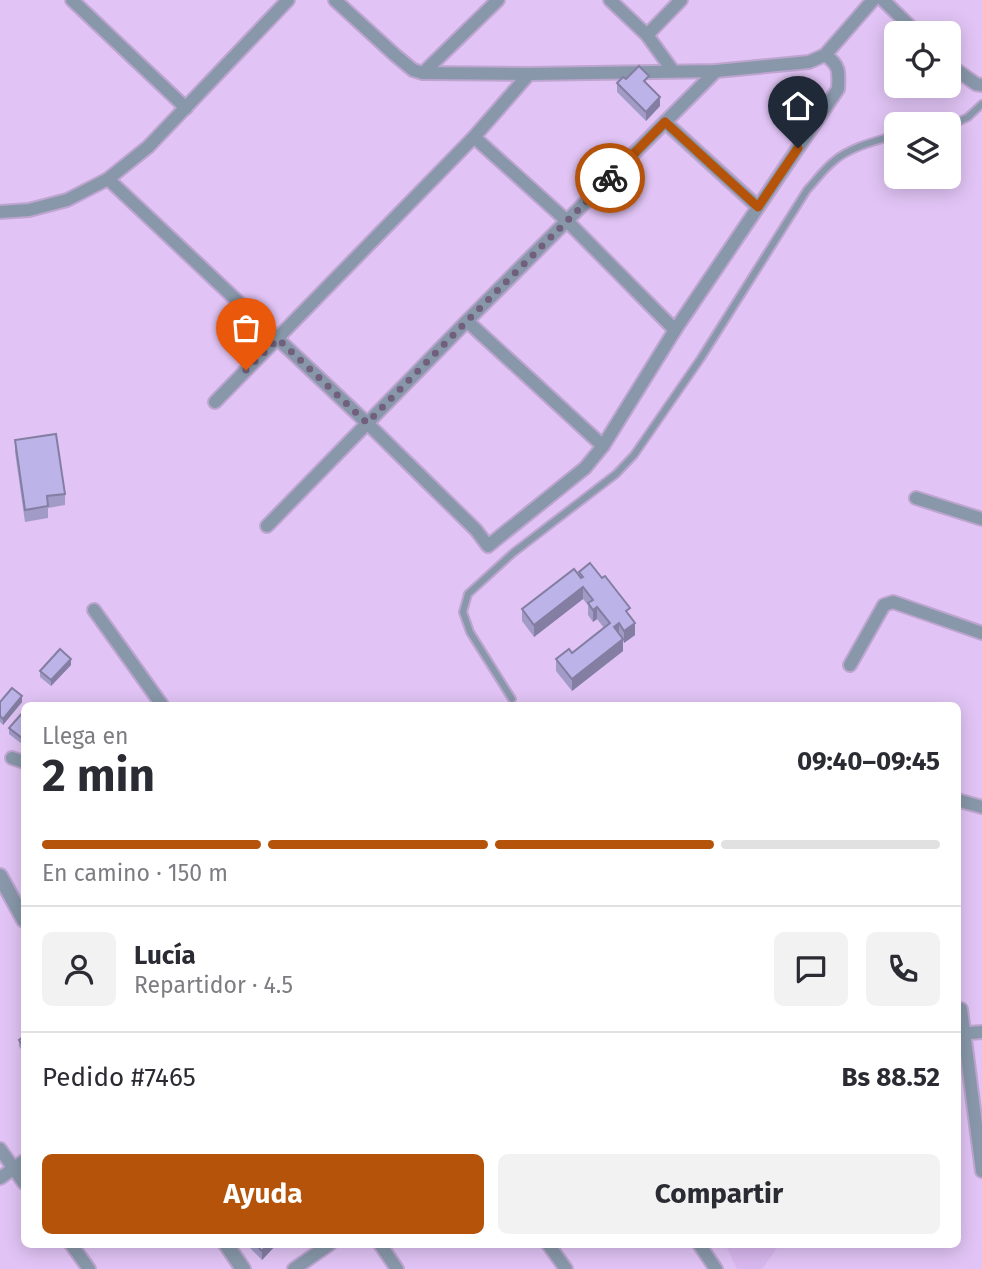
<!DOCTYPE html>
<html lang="es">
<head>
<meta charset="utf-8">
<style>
	body { margin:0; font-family:"Fira Sans",sans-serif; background:#f2f2f3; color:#2b2b33; height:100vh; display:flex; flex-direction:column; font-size:26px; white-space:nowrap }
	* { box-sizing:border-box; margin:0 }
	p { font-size:23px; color:#7c7c81 }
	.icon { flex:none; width:38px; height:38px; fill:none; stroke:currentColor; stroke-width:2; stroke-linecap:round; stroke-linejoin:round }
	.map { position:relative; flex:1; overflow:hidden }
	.sheet { position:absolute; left:21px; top:702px; width:940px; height:546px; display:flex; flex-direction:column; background:#fff; border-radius:10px; box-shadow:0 4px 18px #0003 }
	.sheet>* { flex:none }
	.tools { position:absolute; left:884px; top:21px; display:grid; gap:14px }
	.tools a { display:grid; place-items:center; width:77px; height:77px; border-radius:10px; background:#fff; box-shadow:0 4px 18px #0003; font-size:35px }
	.pin { position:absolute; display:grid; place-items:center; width:60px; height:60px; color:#fff; margin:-72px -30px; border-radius:50% 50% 50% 0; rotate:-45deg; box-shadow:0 0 7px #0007 }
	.pin .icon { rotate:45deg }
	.courier { position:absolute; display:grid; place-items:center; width:70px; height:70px; margin:-35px; border:5px solid #b45309; border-radius:50%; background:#fff; color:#222; box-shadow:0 2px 9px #0007 }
	.overview em { font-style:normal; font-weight:700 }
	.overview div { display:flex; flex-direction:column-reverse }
	.overview { display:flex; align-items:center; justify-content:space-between; height:119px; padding:0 21px }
	h1 { font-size:46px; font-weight:700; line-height:52px }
	.bar { display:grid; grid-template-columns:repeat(4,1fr); gap:10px 7px; align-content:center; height:84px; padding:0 21px }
	.bar i { height:9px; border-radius:5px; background:#e1e1e2 }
	.bar .active { background:#b45309 }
	.bar p { grid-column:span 4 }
	.line { display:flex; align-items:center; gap:18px; padding:0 21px; border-top:2px solid #e1e1e2 }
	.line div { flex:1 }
	.round { display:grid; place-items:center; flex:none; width:74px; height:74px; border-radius:10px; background:#f2f2f3 }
	.primary-button { display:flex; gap:14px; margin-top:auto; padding:14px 21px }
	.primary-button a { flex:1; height:80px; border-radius:10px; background:#b45309; color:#fff; font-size:28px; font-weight:700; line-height:80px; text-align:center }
	.primary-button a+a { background:#f2f2f3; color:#2b2b33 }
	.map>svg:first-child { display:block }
	.built { fill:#d9b8ef }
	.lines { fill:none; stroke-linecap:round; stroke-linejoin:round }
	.service-casing { stroke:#bea5d0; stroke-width:10 }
	.minor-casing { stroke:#bea5d0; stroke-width:16 }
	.tertiary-casing { stroke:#bea5d0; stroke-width:18 }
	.service { stroke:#8898aa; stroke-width:6 }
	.minor { stroke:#8898aa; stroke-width:12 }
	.tertiary { stroke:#8898aa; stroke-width:14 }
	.wall { fill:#a29bc8 }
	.shaded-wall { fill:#847ea2 }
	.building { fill:#bcb4e8; stroke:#847ea2; stroke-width:2 }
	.done { stroke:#715f7d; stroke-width:7; stroke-dasharray:0 12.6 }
	.route { stroke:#b45309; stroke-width:9 }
</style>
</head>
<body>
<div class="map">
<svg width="982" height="1269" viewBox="0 0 982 1269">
	<rect width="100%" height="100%" fill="#e1c4f5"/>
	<path class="built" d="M725,1244h55l-18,25h-25z"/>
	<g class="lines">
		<defs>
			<g id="service">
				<path d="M948,127l20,-10 14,-13"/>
				<path d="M512,699l-42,-67 -7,-20 5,-18 45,-41 103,-79 18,-19 67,-97 106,-168c9,-10 17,-21 27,-29 16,-14 42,-20 62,-26"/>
			</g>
			<g id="minor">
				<path d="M72,0l114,108"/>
				<path d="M610,0l37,35 26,36"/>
				<path d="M883,0l34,33"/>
				<path d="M647,35l34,-35"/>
				<path d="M825,55l48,-55"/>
				<path d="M948,64l28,20 6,1"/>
				<path d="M423,73l75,-73"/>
				<path d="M665,122l93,85"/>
				<path d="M474,137l93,84 108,109"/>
				<path d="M108,179l259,244 109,107 12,16 97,-78 18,-22 72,-116 163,-241c1,-17 2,-24 -13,-34l-16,7 -93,9 -187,3 -106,-1 -10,-3 -18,-15 -60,-55"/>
				<path d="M0,212l29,-2 38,-10 41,-21 40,-32 140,-147"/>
				<path d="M467,321l136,125"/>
				<path d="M215,402l259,-265 55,-63"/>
				<path d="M916,498l66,21"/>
				<path d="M267,526l200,-205 249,-250"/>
				<path d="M94,610l68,95"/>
				<path d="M850,665l34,-60 9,-3 89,31"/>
				<path d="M12,758l12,4"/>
				<path d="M957,800l25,7"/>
				<path d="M961,1009l21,162"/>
				<path d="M958,1034l24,-2"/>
				<path d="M0,1149l24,34"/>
				<path d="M0,1178l24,-17"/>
				<path d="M71,1244l18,25"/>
				<path d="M380,1244l17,25"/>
				<path d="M548,1244l18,25"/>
				<path d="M699,1244l17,25"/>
				<path d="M294,1269l36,-25"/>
			</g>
			<g id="tertiary">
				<path d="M0,876l24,44"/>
				<path d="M226,1244l17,25"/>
			</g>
		</defs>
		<use href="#service" class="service-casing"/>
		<use href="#minor" class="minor-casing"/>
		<use href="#tertiary" class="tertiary-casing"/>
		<use href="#service" class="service"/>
		<use href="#minor" class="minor"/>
		<use href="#tertiary" class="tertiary"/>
	</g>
	<g class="wall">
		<path d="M626,79l23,6 11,21 -14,15 -29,-29v-9z"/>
		<path d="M15,440l50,54v11l-17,3v10l-23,4 -10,-70z"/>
		<path d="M579,572l51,45 5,18 -11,8 -1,-2v10l-51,40 -16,-20v-12l16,-6 32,-25 -7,-9 -4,3 -5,-7v-10l-5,-6 -49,38 -12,-16v-12l57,-34z"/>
		<path d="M71,665l-20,21 -11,-9v-6z"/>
		<path d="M0,702h22l-19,23 -3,-3z"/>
		<path d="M24,711v30l-2,3 -13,-10v-6z"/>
		<path d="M24,1036v18l-5,-8v-6z"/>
		<path d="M246,1244h31l-15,16z"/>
	</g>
	<g class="shaded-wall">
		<path d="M660,97v9l-14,15v-9z"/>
		<path d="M583,587v12l-49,38v-12z"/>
		<path d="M597,607v12l-4,3v-12z"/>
		<path d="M619,623v12l-5,-8z"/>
		<path d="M635,623v12l-11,8v-12z"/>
		<path d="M623,639v12l-51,40v-12z"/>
		<path d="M71,659v6l-20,21v-6z"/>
		<path d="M22,696v6l-19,23v-6z"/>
		<path d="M24,735v6l-2,3v-6z"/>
		<path d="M268,1244h9l-15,16v-9z"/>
	</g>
	<g class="building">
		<path d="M639,66l10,10 -5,5 16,16 -14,15 -29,-29 6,-6 3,2z"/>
		<path d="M56,434l9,60 -18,2 1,10 -23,4 -10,-70z"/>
		<path d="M590,563l12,15 3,-2 25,32 -4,3 9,12 -11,8 -5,-8 -5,4 9,12 -51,40 -16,-20 13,-10 3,4 38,-30 -13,-16 -4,3 -5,-7 5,-3 -10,-13 -49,38 -12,-16 52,-40 7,9 2,-1 -4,-5z"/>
		<path d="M60,649l11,10 -20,21 -11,-9z"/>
		<path d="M12,688l10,8 -19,23 -3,-3v-14z"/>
		<path d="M24,711v24l-2,3 -13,-10z"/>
		<path d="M24,1036v12l-5,-8z"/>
		<path d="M255,1244h13l-6,7z"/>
	</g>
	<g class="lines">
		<path class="done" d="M246,370l32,-31 89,84 100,-102 143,-143"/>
		<path class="route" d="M610,178l55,-56 93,85 40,-59"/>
	</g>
</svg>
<div class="tools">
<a><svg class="icon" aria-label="locate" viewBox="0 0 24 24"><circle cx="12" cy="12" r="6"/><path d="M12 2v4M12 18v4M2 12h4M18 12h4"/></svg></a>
<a><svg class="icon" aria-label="layers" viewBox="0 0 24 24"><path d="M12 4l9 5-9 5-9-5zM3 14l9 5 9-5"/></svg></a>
</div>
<div class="pin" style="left:246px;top:370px;background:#ea580c"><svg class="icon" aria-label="bag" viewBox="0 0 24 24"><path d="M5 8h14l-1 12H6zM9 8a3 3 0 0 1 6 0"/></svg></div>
<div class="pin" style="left:798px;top:148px;background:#1f2937"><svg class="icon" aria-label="home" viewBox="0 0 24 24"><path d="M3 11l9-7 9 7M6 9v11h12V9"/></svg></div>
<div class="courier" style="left:610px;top:178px"><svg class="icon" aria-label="bike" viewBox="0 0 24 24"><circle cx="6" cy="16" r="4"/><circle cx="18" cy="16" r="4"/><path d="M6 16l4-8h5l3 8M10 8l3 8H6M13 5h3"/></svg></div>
<section class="sheet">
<div class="overview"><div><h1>2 min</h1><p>Llega en</p></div><em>09:40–09:45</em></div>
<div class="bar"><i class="active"></i><i class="active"></i><i class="active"></i><i></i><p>En camino · 150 m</p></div>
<div class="line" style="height:126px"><a class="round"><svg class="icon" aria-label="person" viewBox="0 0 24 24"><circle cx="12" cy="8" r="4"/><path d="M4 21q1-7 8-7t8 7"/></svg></a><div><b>Lucía</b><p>Repartidor · 4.5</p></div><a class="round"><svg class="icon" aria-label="chat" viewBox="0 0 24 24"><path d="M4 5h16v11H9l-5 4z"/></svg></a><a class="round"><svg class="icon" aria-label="phone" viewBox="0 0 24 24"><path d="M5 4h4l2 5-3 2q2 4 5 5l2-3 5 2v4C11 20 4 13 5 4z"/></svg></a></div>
<div class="line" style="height:91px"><div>Pedido #7465</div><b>Bs 88.52</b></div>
<div class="primary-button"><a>Ayuda</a><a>Compartir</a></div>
</section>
</div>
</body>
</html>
